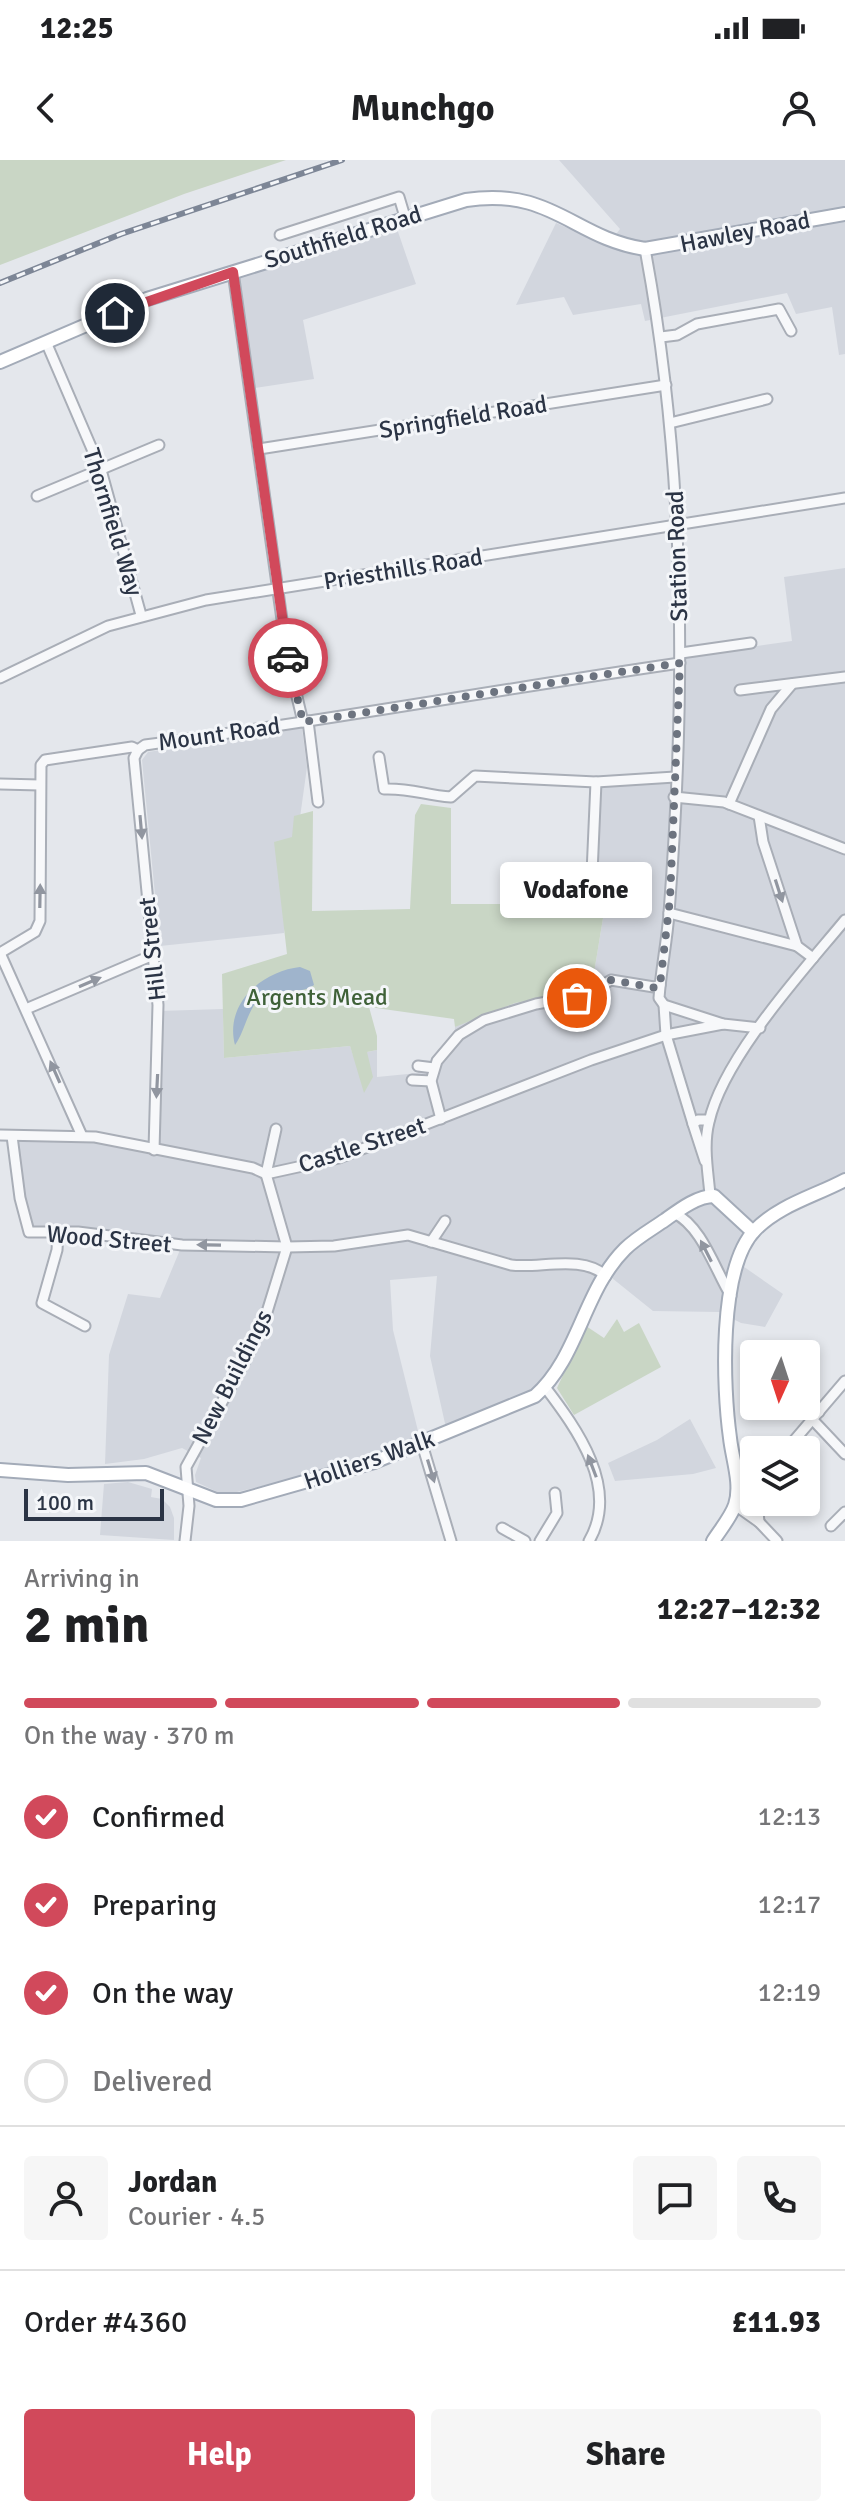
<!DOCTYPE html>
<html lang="en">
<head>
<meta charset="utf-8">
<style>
	body { margin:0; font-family:Signika,sans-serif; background:#f6f6f6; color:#202124; height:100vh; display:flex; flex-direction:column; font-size:30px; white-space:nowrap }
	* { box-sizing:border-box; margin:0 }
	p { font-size:26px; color:#757577 }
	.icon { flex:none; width:44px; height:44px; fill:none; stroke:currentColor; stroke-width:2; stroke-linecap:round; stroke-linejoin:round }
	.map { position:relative; height:1381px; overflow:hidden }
	.panel { display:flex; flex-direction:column; background:#fff; flex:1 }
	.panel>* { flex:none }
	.needle { width:52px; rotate:183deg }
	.tools { position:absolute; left:740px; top:1180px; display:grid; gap:16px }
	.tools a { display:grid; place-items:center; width:80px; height:80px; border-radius:8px; background:#fff; box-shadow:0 4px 12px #0003; font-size:40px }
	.scale { position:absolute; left:24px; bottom:20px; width:140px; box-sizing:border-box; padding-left:8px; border:4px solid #2b3445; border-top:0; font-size:22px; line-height:28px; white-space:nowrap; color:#2b3445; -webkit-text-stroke:6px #f4f6f9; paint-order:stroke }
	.pin { position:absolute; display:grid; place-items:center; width:68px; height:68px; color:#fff; margin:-34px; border:4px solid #fff; border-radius:50%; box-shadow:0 2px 8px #0007 }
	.courier { position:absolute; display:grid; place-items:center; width:80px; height:80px; margin:-40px; border:6px solid #d1495b; border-radius:50%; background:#fff; color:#222; box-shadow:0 2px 10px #0007 }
	.bubble { position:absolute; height:56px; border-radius:8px; background:#fff; box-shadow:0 4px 12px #0003; font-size:26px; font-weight:800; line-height:56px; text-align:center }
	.headline em { font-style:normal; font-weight:800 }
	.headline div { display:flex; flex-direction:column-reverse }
	.headline { display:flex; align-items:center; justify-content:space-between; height:136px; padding:0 24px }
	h1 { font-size:52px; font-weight:800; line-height:60px }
	.bar { display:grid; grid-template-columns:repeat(4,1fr); gap:12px 8px; align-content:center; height:96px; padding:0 24px }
	.bar i { height:10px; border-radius:6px; background:#e0e0e0 }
	.bar .selected { background:#d1495b }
	.bar p { grid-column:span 4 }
	.line { display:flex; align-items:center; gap:20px; padding:0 24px; border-top:2px solid #e0e0e0 }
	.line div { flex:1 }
	.round { display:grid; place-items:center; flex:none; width:84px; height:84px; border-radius:8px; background:#f6f6f6 }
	ol { padding:0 24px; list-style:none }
	li { display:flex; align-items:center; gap:24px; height:88px }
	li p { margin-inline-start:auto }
	li .icon { padding:8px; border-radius:50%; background:#d1495b; color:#fff; stroke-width:4 }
	li:last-child { color:#757577 }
	li i { width:44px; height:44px; border:4px solid #e0e0e0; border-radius:50% }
	.cta { display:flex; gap:16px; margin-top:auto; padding:16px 24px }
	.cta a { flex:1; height:92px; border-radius:8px; background:#d1495b; color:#fff; font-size:32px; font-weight:800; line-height:92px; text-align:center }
	.cta a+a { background:#f6f6f6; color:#202124 }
	.status { display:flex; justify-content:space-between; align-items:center; height:56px; padding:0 40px; background:#fff; direction:ltr }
	.status svg { height:22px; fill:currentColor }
	header { display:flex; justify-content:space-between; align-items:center; height:104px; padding:0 24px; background:#fff; font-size:36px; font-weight:800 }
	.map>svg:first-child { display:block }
	.built { fill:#d2d6de }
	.green { fill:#c9d6c5 }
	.water { fill:#9fb4cc }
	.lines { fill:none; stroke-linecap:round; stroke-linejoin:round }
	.minor-casing { stroke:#a9aeb7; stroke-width:13 }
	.major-casing { stroke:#a3abb8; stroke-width:16 }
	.minor { stroke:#f7f8fa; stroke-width:9 }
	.major { stroke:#fff; stroke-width:12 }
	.rail-casing { stroke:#7d8696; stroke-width:6 }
	.rail { stroke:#f4f6f9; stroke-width:3; stroke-dasharray:9; stroke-linecap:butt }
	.oneway { fill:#9196a0 }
	.done { stroke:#6c737f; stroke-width:8; stroke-dasharray:0 14.4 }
	.route { stroke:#d1495b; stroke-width:10 }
	.labels { text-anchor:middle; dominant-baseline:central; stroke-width:6; stroke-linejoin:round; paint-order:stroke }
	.street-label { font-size:24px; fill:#2b3445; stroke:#f4f6f9 }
	.park-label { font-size:24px; fill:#3f6138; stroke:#f4f6f9 }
</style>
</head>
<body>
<div class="status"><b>12:25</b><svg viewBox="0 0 49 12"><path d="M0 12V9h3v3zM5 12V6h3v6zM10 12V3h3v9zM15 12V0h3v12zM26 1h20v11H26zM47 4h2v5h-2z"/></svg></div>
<header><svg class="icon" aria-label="back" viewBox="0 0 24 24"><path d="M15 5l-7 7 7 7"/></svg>Munchgo<svg class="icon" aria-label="person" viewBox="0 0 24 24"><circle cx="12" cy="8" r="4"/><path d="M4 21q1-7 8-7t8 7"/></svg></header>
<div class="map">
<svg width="845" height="1381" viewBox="0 0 845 1381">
	<rect width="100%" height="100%" fill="#e4e7ec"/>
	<g class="built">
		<path d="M559,0h286v194l-6,1 -7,-48 -36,7 -9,-21 -142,28 -4,-17 -68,11 -9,-18 -48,8 40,-82 52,22 12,-16z"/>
		<path d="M396,66l20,58 -113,36 11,59 -59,9 -18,-111z"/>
		<path d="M845,408v612l-72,36 -36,46 46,32 -18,33 -24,-4 -22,-11 -66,-1 -51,-41 -59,114 -97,44 -16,-72 7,-80 -47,4 3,50 27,109 -37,19 -159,37 -28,-13 -1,-7 6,-17 -19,-10 -38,11 -39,5 4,-109 19,-61 32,4 22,-53 -153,-13 -17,-96h52l90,14 5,-139 64,-2 1,49 126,-12 3,9 24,-5v27l41,-4v-13l19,1 17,-22 1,-12 11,-6 49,-18 66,-12 12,-12 11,-67 9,-15 -21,-12 4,-100 79,-6 6,-122 111,-16 -8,-64z"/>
		<path d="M302,568l5,39 -23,166 -124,13 -18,-186 6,-8z"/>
		<path d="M690,1259l26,49 -23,6 -78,7 -7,-18 49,-23z"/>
		<path d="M128,1322l24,7 -1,8 11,2 8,8 4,11v22l-74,-5 4,-51z"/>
	</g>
	<g class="green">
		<path d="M0,0h286l-102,34 -184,71z"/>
		<path d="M421,644l30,4v96h54l2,-33 40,1 -1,33 36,1 22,6 -11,67 -12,12 -66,12 -60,24 -1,-8 -85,-12 8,29v14l-10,2 6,25 -9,16 -14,-47 -126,12 -2,-84 65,-20 -13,-112 18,-5 2,-21 19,-5 -1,100 98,-2 5,-94z"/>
		<path d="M617,1159l7,13 15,-9 22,44 -87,48 -17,-27 29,-62 18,12z"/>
	</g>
	<path class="water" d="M300,807l10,4 4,14c-16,12 -39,-1 -55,14 -12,12 -14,32 -24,46 -11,-42 28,-74 65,-78z"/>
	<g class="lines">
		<defs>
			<g id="minor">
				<path d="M280,75l119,-38 6,20"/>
				<path d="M645,89c41,219 41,443 24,664 -2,29 -8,56 -10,85l5,7 2,30 27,89"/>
				<path d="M233,112l54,383 16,67"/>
				<path d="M661,177l16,-2 20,-11 82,-15 12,22"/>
				<path d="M46,182l55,128 40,145"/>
				<path d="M670,263l97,-24"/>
				<path d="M259,289l407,-64"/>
				<path d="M37,336l122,-51"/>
				<path d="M681,493l70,-10"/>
				<path d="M0,518l108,-52 98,-26 639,-102"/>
				<path d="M740,530l105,-13"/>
				<path d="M308,561l10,81"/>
				<path d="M138,590l7,-5c179,-24 356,-56 535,-82"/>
				<path d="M138,590l-4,8 24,247 -4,145"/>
				<path d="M379,597l5,32c28,-1 40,6 67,8l24,-21 121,6 79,-5"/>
				<path d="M0,624l40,1"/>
				<path d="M674,637l50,5 121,47"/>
				<path d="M729,644l42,-95 21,-25"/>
				<path d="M759,656l4,26 34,104 16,12"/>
				<path d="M592,725l15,1"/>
				<path d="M586,736h5l5,-114"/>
				<path d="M669,753l128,33"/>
				<path d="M0,793l35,-21 5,-11 1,-156 4,-5 87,-13 6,3"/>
				<path d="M0,793l82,183"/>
				<path d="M664,845l59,19 37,4"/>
				<path d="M26,849l127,-54"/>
				<path d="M418,906l16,2"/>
				<path d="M412,920l19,1"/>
				<path d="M441,959l-10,-38 6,-20 22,-26 25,-15 52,-16 50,-9 25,-15 43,7 6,-2"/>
				<path d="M0,975l95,2 158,31 13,6 73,-16 252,-98 75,-25 57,-11"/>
				<path d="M12,976l8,62 9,34h49l104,13 105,2 47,-1 74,-11 103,30c28,4 71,-11 95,11"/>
				<path d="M705,1001l-12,-37 5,-4h11"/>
				<path d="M266,1014l10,-45"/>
				<path d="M710,1035c-2,-24 -7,-49 -1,-73 14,-64 94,-151 136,-202"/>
				<path d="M674,1053c28,13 41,57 57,83"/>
				<path d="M58,1073l-1,17 -15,53 43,23"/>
				<path d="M431,1082l14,-21"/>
				<path d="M545,1227c32,42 75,101 44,154"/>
				<path d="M806,1241l13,11"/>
				<path d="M812,1259l33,35"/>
				<path d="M422,1284l29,97"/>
				<path d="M786,1290l59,-69"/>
				<path d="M757,1342l2,20"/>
				<path d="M735,1345l24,17 18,19"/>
				<path d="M831,1366l14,-14"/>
				<path d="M502,1368l23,13"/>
				<path d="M185,1381l4,-35 -3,-39 61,-110 20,-45 20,-65 -21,-73"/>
				<path d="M540,1381l17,-28 -2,-20"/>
			</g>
			<g id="major">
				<path d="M0,202l147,-63 319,-99c86,-13 107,38 179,49l200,-35"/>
				<path d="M0,1310l68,5 78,-2 70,27h25l133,-38 161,-66c44,-39 48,-105 90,-147 11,-11 27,-20 40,-29 14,-10 32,-24 49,-24l39,36"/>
				<path d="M713,1381c7,-11 18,-24 22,-36 7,-21 -3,-47 -5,-67 -7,-50 -12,-170 25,-208 24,-25 60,-34 90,-50"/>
			</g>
		</defs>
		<use href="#minor" class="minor-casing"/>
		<use href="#major" class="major-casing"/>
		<use href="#minor" class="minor"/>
		<use href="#major" class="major"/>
		<defs>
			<path id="rail" d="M0,123l121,-49 221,-74"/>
		</defs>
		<use href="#rail" class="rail-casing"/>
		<use href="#rail" class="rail"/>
	</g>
	<defs><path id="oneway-solid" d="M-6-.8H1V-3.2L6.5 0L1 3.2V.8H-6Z" transform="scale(2)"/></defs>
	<g class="oneway">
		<use href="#oneway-solid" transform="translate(141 667) rotate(85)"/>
		<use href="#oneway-solid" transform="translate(779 731) rotate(72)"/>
		<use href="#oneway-solid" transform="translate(40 736) rotate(-89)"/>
		<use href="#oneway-solid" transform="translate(90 822) rotate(-23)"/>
		<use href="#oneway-solid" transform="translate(55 912) rotate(-114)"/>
		<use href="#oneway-solid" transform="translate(157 926) rotate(93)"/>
		<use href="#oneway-solid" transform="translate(209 1085) rotate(-179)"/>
		<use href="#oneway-solid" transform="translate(706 1091) rotate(-117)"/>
		<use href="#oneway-solid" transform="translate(592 1306) rotate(-111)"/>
		<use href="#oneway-solid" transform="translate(431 1311) rotate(73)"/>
	</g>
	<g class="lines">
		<path class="done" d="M288,498l15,64c126,-19 251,-40 377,-59l-10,236 -10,86 -4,3 -45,-8 -34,18"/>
		<path class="route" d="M115,153l118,-41 55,386"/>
	</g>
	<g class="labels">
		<g class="street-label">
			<text transform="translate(745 72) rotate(-11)">Hawley Road</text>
			<text transform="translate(343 77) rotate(-17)">Southfield Road</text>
			<text transform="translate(463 257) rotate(-9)">Springfield Road</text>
			<text transform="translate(113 362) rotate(73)">Thornfield Way</text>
			<text transform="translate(677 396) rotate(-92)">Station Road</text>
			<text transform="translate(403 409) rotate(-9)">Priesthills Road</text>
			<text transform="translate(219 574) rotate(-8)">Mount Road</text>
			<text transform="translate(152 789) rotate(-96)">Hill Street</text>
			<text transform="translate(362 985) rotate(-18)">Castle Street</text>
			<text transform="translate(109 1079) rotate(5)">Wood Street</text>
			<text transform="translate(232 1217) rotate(-63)">New Buildings</text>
			<text transform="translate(369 1300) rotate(-19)">Holliers Walk</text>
		</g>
		<g class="park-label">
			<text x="317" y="837">Argents Mead</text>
		</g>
	</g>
</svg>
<div class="tools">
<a><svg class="needle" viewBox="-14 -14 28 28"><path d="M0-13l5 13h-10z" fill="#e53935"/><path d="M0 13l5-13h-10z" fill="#757577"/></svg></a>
<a><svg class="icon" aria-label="layers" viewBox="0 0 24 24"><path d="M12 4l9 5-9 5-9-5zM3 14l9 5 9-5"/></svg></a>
</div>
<div class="scale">100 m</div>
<div class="pin" style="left:577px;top:838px;background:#ea580c"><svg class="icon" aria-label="bag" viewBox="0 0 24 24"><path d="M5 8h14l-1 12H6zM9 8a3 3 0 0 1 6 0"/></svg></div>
<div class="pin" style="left:115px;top:153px;background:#1f2937"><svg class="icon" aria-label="home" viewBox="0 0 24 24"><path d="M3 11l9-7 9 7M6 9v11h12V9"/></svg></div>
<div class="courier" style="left:288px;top:498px"><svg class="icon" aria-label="car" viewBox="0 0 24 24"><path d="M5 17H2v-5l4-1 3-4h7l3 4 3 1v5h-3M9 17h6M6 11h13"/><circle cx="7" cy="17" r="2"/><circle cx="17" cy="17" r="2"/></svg></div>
<div class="bubble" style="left:500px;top:702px;width:152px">Vodafone</div>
</div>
<section class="panel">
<div class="headline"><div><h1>2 min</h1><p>Arriving in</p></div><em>12:27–12:32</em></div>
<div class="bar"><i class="selected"></i><i class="selected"></i><i class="selected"></i><i></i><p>On the way · 370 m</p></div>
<ol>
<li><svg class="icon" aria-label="check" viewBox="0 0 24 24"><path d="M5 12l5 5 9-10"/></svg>Confirmed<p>12:13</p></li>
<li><svg class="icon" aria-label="check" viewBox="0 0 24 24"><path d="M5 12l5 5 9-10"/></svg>Preparing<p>12:17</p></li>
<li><svg class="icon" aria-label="check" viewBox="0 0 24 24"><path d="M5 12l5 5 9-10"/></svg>On the way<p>12:19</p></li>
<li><i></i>Delivered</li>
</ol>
<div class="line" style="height:144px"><a class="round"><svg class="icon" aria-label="person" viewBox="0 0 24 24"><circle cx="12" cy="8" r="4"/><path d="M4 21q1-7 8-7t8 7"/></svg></a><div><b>Jordan</b><p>Courier · 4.5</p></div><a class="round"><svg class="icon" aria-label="chat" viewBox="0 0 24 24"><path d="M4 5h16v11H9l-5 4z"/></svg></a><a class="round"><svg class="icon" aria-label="phone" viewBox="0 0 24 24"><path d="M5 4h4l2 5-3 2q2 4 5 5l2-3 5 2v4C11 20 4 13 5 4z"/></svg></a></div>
<div class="line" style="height:104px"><div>Order #4360</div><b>£11.93</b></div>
<div class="cta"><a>Help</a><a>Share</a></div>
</section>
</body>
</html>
